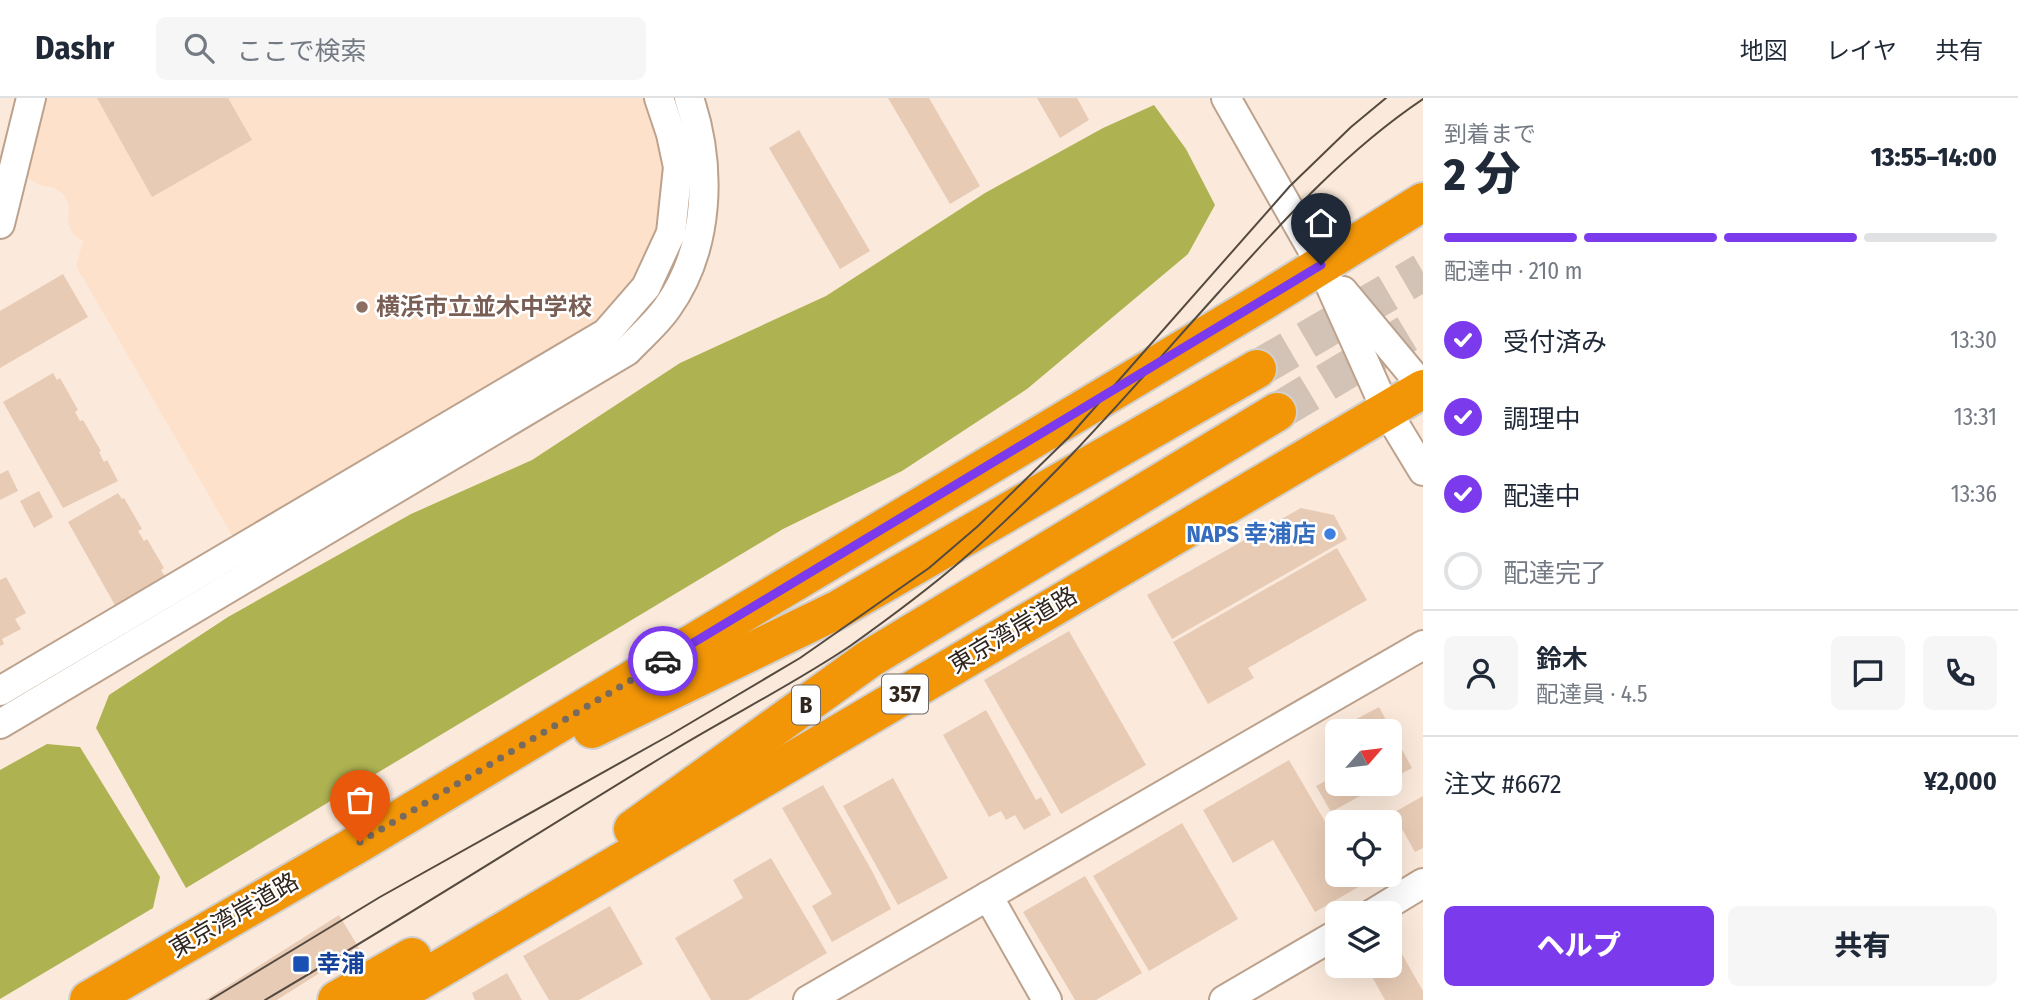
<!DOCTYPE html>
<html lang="ja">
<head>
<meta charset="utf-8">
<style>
	body { margin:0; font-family:"Fira Sans Condensed","Noto Sans JP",sans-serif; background:#f6f6f7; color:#1f2937; height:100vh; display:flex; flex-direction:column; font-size:26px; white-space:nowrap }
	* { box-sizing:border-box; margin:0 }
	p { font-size:23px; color:#747a83 }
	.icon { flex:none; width:38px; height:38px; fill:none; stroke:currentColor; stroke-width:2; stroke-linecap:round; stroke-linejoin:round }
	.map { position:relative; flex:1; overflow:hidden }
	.sheet { display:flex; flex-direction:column; background:#fff; width:595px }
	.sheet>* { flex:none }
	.needle { width:46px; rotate:62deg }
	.tools { position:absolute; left:1325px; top:621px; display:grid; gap:14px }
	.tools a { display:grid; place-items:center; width:77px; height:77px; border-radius:10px; background:#fff; box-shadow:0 7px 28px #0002; font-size:35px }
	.pin { position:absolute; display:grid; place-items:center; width:60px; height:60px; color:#fff; margin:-72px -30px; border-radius:50% 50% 50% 0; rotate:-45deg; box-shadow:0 0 7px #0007 }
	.pin .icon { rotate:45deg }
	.courier { position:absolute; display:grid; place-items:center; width:70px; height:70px; margin:-35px; border:5px solid #7c3aed; border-radius:50%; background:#fff; color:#222; box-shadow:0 2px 9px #0007 }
	.overview em { font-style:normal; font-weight:800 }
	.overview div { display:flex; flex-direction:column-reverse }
	.overview { display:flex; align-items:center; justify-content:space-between; height:119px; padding:0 21px }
	h1 { font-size:46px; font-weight:800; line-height:52px }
	.bar { display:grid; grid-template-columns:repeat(4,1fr); gap:10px 7px; align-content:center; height:84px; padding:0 21px }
	.bar i { height:9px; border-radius:5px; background:#e0e1e3 }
	.bar .selected { background:#7c3aed }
	.bar p { grid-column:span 4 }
	.line { display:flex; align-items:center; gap:18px; padding:0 21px; border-top:2px solid #e0e1e3 }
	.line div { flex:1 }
	.round { display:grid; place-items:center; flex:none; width:74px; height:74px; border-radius:10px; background:#f6f6f7 }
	ol { padding:0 21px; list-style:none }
	li { display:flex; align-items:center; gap:21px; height:77px }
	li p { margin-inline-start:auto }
	li .icon { padding:7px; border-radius:50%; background:#7c3aed; color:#fff; stroke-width:4 }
	li:last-child { color:#747a83 }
	li i { width:38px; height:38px; border:4px solid #e0e1e3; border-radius:50% }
	.button { display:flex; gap:14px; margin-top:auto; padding:14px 21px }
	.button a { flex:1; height:80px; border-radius:10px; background:#7c3aed; color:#fff; font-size:28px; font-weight:800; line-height:80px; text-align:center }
	.button a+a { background:#f6f6f7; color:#1f2937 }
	header { display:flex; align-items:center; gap:42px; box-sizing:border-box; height:98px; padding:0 35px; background:#fff; border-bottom:2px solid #e0e1e3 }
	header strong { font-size:33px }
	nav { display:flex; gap:38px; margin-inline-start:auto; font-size:24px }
	.search { width:490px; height:63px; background:#f6f6f7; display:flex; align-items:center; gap:18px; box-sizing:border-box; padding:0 24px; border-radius:10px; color:#747a83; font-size:26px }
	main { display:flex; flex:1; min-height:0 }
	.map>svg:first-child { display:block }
	.built { fill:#fde1cb }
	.forest { fill:#afb251 }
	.building { fill:#e7cbb5 }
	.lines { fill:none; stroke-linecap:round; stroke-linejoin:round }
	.highway-tunnel { stroke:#d2c3b6; stroke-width:38; stroke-dasharray:38 19; stroke-linecap:butt }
	.minor-casing { stroke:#bca28d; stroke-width:32 }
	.highway-casing { stroke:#d1cfce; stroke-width:42 }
	.minor { stroke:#fff; stroke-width:28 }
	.highway { stroke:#f29608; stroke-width:38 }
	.tram { stroke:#554a40; stroke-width:2 }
	.done { stroke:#776b60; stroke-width:7; stroke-dasharray:0 12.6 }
	.route { stroke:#7c3aed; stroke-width:9 }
	.education-dot { fill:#8d6e63; stroke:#fff; stroke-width:2.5 }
	.shop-dot { fill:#3f7fe0; stroke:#fff; stroke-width:2.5 }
	.transit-dot { fill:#1a4fb4; stroke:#fff; stroke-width:2.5 }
	.labels { text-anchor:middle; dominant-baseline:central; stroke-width:5; stroke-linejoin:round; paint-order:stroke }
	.shield { fill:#fff; stroke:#6e6762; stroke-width:2 }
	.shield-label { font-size:23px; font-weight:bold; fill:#30261e }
	.education-label { font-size:24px; font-weight:bold; fill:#785e54; stroke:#fff; text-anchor:start }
	.shop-label { font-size:24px; font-weight:bold; fill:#366cbe; stroke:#fff; text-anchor:end }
	.street-label { font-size:24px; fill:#30261e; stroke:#fff }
	.transit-label { font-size:24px; font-weight:bold; fill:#164399; stroke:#fff; text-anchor:start }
</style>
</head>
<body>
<header>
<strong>Dashr</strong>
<div class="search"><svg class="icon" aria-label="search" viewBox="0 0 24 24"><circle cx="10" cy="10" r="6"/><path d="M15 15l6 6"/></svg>ここで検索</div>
<nav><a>地図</a><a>レイヤ</a><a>共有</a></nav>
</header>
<main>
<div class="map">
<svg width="1423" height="902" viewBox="0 0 1423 902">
	<rect width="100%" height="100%" fill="#fbeadc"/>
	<path class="built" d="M43,0h608l16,51 -2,61 -18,70 -45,55 -365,209 -161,-278 7,-25 -9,-6 -6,-11 1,-18 -5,-11 -9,-7 -16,-3 -16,-10z"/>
	<g class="forest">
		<path d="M1154,7l32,44 29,56 -27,49 -161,135 -125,82 -119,58 -597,359 -90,-160 13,-33 119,-78 183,-103 121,-54 148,-97 146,-67 159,-103 118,-65z"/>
		<path d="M47,646l33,3 80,130 -7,31 -153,91v-229z"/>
	</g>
	<g class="building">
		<path d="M97,0h131l24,42 -100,57z"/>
		<path d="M888,0h41l51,88 -30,18z"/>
		<path d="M1037,0h40l12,22 -29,18z"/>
		<path d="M799,32l71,121 -30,18 -71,-121z"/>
		<path d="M63,176l25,43 -88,51v-57z"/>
		<path d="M53,275l4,7 3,-2 18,32 -3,2 5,9 3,-1 18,31 -2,1 5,10 3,-2 11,21 -55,27 -60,-106z"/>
		<path d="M8,372l10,21 -18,9v-26z"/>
		<path d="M39,393l14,26 -19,11 -14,-27z"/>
		<path d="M118,395l4,6 2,-1 18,31 -4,2 6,10 3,-2 17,29 -3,2 5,8 -50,29 -48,-85z"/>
		<path d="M1301,410l33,7 13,24 -175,100 -25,-44z"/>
		<path d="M1337,450l30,52 -119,68 6,10 -46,26 -35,-62z"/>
		<path d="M6,479l20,36 -11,6 6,10 -19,10 2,5 -4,2v-66z"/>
		<path d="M1069,533l77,134 -85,49 -77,-134z"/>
		<path d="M1379,609l33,61 -22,12v-48h-41l-4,-7z"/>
		<path d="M986,612l50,90 5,-3 10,18 -27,15 -9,-15 -9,5 -5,-9 -12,6 -46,-82z"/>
		<path d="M1289,662l48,82v33h19l6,10 -47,27 -42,-72 -40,23 -30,-53z"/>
		<path d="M1337,677v9h45l-51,28 -15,-26z"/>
		<path d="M893,680l55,100 -50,27 -55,-99z"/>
		<path d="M823,687l49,86 19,38 -59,33 -20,-36 20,-12 -50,-86z"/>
		<path d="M1423,698v52l-8,4 -22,-39z"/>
		<path d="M1182,725l56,96 -89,52 -56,-95z"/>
		<path d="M771,760l56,95 -79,47h-37l-36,-62 68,-40 -10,-18z"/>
		<path d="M1085,778l57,97 -46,27h-21l-52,-88z"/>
		<path d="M610,808l33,58 -64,36h-30l-26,-44z"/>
		<path d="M339,817l20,33 -82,52h-72z"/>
		<path d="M1395,844l28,49v9h-38l-19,-34h24v-21z"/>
		<path d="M507,875l15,27h-47l-3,-7z"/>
	</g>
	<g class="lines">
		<g class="highway-tunnel">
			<path d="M1257,271l166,-97"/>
			<path d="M1277,314l146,-88"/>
		</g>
		<defs>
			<g id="minor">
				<path d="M1226,0l95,167 65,145 37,61"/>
				<path d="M0,126l31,-126"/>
				<path d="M1343,193l80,96"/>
				<path d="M0,593l606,-358 40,-46 25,-54 7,-66 -7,-33 -12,-36"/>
				<path d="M0,626l627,-373c13,-14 29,-27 40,-43 43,-60 45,-142 22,-210"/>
				<path d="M988,798l59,104"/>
				<path d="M1372,816l51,-31"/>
				<path d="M808,902l615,-355"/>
				<path d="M1224,902l113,-66"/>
			</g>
			<g id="highway">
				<path d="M592,631l247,-120 418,-240"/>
				<path d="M633,731l236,-170 408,-247"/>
				<path d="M89,902l272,-158 899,-539 163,-101"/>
				<path d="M337,902l75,-43"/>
				<path d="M387,902l1036,-611"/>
			</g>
		</defs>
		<use href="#minor" class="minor-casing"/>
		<use href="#highway" class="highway-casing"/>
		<use href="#minor" class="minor"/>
		<use href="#highway" class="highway"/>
		<g class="tram">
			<path d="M210,902l170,-103 290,-162 130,-77 129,-90 49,-42 90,-88 222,-252 61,-59 35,-29"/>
			<path d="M265,902c135,-79 266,-163 399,-244 61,-38 127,-70 186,-110 38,-27 76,-55 112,-86 94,-81 174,-176 257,-268 63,-70 125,-140 204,-193"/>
		</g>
	</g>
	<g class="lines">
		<path class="done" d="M360,744l303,-181"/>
		<path class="route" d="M663,563l658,-396"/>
	</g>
	<circle class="education-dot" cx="362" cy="209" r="7"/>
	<circle class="shop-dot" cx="1330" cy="436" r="7"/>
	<rect class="transit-dot" x="292" y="857" width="18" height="18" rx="3.5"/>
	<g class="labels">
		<g class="shield">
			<rect x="882" y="576.5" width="46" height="39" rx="5"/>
			<rect x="792" y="587.5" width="28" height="39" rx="5"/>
		</g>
		<g class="shield-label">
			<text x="905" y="596">357</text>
			<text x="806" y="607">B</text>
		</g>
		<g class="education-label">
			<text x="376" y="209">横浜市立並木中学校</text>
		</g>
		<g class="shop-label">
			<text x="1316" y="436">NAPS 幸浦店</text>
		</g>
		<g class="street-label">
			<text transform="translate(1013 532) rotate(-31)">東京湾岸道路</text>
			<text transform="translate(234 817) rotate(-30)">東京湾岸道路</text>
		</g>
		<g class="transit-label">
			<text x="317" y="866">幸浦</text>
		</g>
	</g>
</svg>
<div class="tools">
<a><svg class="needle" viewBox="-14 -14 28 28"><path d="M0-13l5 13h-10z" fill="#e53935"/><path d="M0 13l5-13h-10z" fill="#747a83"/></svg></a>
<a><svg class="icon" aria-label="locate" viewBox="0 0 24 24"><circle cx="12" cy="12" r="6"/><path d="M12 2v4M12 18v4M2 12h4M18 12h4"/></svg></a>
<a><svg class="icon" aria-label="layers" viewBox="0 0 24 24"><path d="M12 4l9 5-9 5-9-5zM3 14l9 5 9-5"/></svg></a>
</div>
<div class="pin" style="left:360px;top:744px;background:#ea580c"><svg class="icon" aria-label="bag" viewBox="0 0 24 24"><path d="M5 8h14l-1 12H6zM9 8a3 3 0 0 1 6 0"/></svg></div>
<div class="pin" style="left:1321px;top:167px;background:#1f2937"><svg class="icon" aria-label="home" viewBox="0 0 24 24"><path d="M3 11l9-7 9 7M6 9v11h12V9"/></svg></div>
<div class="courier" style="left:663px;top:563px"><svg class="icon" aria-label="car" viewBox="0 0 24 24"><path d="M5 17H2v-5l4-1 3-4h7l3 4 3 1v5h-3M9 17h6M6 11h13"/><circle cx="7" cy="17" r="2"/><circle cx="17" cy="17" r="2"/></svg></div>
</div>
<section class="sheet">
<div class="overview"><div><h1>2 分</h1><p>到着まで</p></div><em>13:55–14:00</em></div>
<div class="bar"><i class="selected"></i><i class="selected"></i><i class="selected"></i><i></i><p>配達中 · 210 m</p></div>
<ol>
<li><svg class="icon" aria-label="check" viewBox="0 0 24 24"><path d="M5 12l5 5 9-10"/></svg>受付済み<p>13:30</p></li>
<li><svg class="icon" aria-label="check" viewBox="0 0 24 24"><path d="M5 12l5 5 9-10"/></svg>調理中<p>13:31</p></li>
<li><svg class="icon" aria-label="check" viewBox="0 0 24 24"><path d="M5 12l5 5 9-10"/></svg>配達中<p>13:36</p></li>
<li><i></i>配達完了</li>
</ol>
<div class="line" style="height:126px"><a class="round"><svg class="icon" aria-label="person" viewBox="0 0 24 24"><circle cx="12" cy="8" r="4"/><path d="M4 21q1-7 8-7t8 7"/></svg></a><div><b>鈴木</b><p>配達員 · 4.5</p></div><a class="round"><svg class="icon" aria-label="chat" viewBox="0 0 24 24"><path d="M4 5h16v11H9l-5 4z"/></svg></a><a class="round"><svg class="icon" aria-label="phone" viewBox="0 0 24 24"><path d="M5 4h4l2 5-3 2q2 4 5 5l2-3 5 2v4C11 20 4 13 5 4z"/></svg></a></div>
<div class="line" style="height:91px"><div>注文 #6672</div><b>¥2,000</b></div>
<div class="button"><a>ヘルプ</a><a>共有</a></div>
</section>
</main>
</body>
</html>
